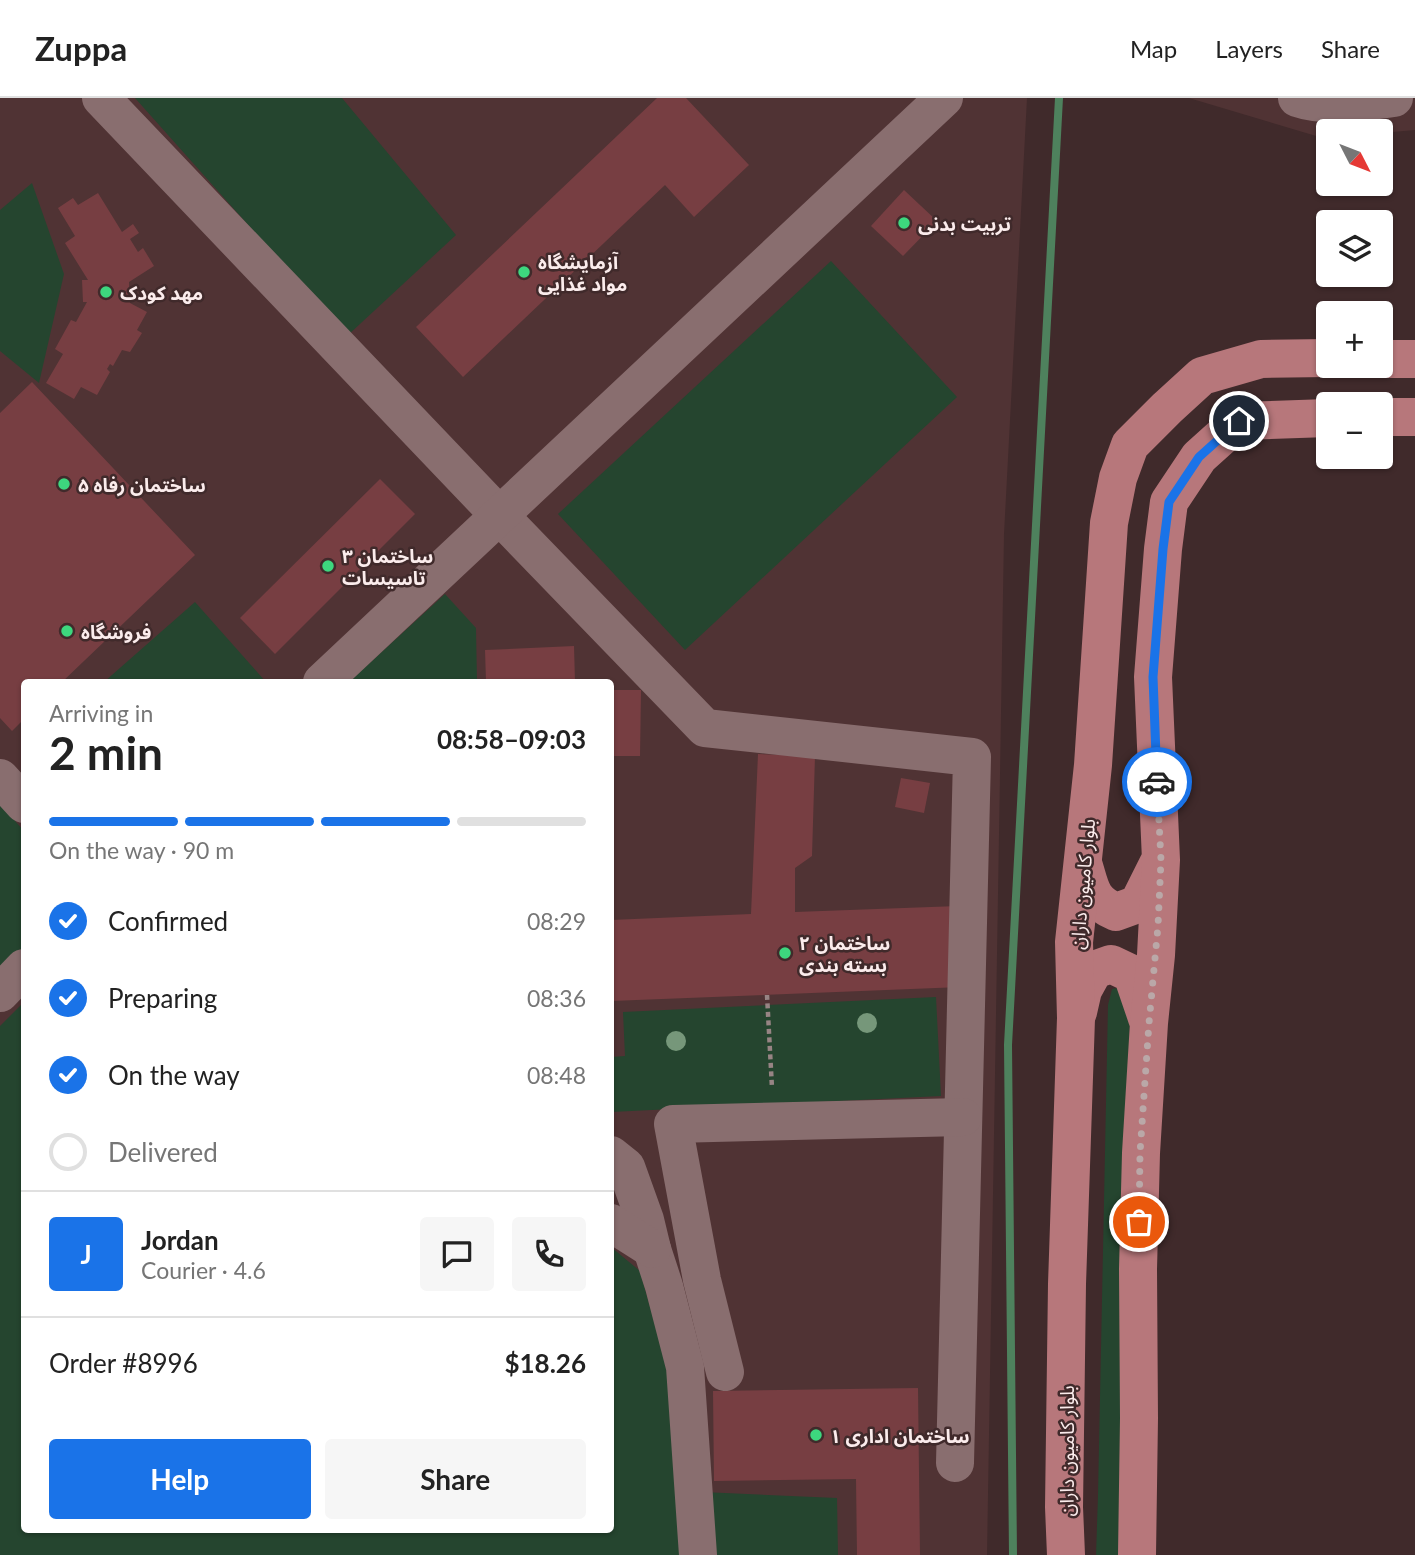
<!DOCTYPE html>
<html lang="en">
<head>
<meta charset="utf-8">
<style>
	body { margin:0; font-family:Lato,"Noto Sans Arabic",sans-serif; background:#f6f6f6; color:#222; height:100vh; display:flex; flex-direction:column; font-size:26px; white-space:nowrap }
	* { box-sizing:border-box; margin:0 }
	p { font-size:23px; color:#767676 }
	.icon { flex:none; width:38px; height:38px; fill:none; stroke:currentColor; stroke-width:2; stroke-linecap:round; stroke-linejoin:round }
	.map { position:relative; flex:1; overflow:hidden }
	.drawer { position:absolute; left:21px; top:581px; width:593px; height:854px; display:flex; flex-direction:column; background:#fff; border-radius:7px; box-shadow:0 2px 5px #0004 }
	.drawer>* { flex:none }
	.needle { width:46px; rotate:132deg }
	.buttons { position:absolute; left:1316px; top:21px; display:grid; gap:14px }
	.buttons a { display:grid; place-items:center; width:77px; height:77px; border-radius:7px; background:#fff; box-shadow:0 2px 5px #0004; font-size:35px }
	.pin { position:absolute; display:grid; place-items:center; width:60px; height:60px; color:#fff; margin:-30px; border:4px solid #fff; border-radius:50%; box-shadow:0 2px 7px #0007 }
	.courier { position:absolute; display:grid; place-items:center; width:70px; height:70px; margin:-35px; border:5px solid #1a73e8; border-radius:50%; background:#fff; color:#222; box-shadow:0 2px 9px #0007 }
	.headline em { font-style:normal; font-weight:700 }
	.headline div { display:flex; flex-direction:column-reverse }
	.headline { display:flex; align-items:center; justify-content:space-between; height:119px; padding:0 28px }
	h1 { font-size:46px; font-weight:700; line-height:52px }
	.bar { display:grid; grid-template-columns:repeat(4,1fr); gap:10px 7px; align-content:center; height:84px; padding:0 28px }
	.bar i { height:9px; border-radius:5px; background:#e0e0e0 }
	.bar .current { background:#1a73e8 }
	.bar p { grid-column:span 4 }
	.line { display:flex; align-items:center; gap:18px; padding:0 28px; border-top:2px solid #e0e0e0 }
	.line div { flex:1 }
	.round { display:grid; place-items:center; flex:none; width:74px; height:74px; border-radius:7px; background:#f6f6f6 }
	ol { padding:0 28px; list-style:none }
	li { display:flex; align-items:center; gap:21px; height:77px }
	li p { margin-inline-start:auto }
	li .icon { padding:7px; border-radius:50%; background:#1a73e8; color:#fff; stroke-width:4 }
	li:last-child { color:#767676 }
	li i { width:38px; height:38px; border:4px solid #e0e0e0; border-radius:50% }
	.cta { display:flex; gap:14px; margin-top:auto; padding:14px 28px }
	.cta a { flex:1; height:80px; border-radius:7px; background:#1a73e8; color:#fff; font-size:28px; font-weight:700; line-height:80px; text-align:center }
	.cta a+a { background:#f6f6f6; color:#222 }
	header { display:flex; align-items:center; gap:42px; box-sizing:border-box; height:98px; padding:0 35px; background:#fff; border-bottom:2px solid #e0e0e0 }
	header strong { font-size:33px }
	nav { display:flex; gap:38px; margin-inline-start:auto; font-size:24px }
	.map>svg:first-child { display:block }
	.built { fill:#503334; fill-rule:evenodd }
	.green { fill:#25452f }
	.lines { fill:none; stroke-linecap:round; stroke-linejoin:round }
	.stream { stroke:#4e815d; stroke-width:8 }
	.building { fill:#773e42 }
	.path { stroke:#978484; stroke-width:4.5; stroke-dasharray:5 3.5; stroke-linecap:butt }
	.minor { stroke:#896e6f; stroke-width:38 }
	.major { stroke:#b7777b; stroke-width:38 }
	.tree { fill:#76977a }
	.done { stroke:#baa8a8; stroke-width:7; stroke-dasharray:0 12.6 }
	.route { stroke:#1a73e8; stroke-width:9 }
	.poi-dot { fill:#3dd77e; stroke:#402a2b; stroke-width:2.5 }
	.labels { text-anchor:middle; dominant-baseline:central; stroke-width:5; stroke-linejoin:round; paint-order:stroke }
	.poi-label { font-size:19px; font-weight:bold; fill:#fbecec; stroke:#402a2b; text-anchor:start }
	.street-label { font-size:19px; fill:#fbecec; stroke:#402a2b }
</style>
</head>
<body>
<header>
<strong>Zuppa</strong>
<nav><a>Map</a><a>Layers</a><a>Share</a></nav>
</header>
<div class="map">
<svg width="1415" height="1457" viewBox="0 0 1415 1457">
	<rect width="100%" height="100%" fill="#402a2b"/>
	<g class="built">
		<path d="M0,0h1027l-23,436 -17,1021h-987zM24,584h587v848h-587z"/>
		<path d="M1189,0h226v32l-34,3v-2h-53v6l-5,1z"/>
	</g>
	<g class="green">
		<path d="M135,0h207l114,137 -109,101z"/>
		<path d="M32,85l32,91 -25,109 -39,-32v-141z"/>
		<path d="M831,163l126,136 -272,253 -127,-136z"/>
		<path d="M445,496l31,34 1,54h-128z"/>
		<path d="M195,504l71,80h-162z"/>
		<path d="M0,706l24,27v138l-24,24z"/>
		<path d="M1122,889l8,3 -4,565h-30l2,-60 10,-490 4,-16z"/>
		<path d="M936,899l5,99 -330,16v-55l14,-1 -2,-44z"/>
		<path d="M24,904v528h587v-283l29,24 62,221 135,6 1,57h-838v-529z"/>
	</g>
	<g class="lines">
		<path class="stream" d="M1013,1457l-5,-510 51,-947"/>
	</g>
	<g class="building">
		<path d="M657,0h29l63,67 -55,52 -29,-32 -202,192 -47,-50z"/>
		<path d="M904,92l33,31 -34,35 -32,-30z"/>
		<path d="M98,95l24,39 11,-8 6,9 -9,6 8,13 5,-4 11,18 -25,16 1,21 17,9 -10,18 5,3 -12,19 -8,-2 -9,16 -3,-2 -3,5 3,3 -13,23 -16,-8 -7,12 -28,-16 17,-29 -8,-5 16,-29 5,2 11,-20h-4l-1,-22h6l-23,-37 10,-7 -17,-28 15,-10 5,7z"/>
		<path d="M32,284l163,173 -133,127h-38v37l-12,12 -12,-13v-305z"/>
		<path d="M380,381l35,35 -140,140 -35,-36z"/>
		<path d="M574,548l1,36h-89l-1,-32z"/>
		<path d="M611,592h30l-1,66h-29z"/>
		<path d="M758,656l57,2 -3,100 -17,12v44l163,-6 3,81 -350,14v-81l140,-6z"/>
		<path d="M901,680l29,5 -6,30 -29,-6z"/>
		<path d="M918,1290l2,167h-63l-1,-76 -142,2 -1,-90z"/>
	</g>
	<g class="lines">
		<path class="path" d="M767,897l5,93"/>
		<g class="minor">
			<path d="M101,0l398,417 206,213 267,29 -17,706"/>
			<path d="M1297,0c29,10 67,4 97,0"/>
			<path d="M322,584l622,-584"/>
			<path d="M0,680l24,26"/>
			<path d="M0,895l24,-25"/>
			<path d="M611,1057l15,12 19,53 7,29 12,37 21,81 13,188"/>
			<path d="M611,1125l41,26"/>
			<path d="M725,1274l-23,-92 -29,-156 290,-7"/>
		</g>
		<g class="major">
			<path d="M1381,261h34"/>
			<path d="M1381,319h34"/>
			<path d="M1083,765c8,25 7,38 33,49l22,-8 20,-40"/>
			<path d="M1078,914l5,-22 11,-20 17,-6 21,10 15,44"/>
			<path d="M1066,1457l-2,-48 3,-223 9,-266 -2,-76 19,-177 16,-242 9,-45 12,-33 37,-37 35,-32 59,-17 67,-1"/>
			<path d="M1137,1457l2,-137 -1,-149 3,-116 8,-130 7,-68 5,-95 -8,-183 10,-128 6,-47 30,-45 40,-36 89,-3"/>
		</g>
	</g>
	<g class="tree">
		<circle cx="867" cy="925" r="10"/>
		<circle cx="676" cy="943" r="10"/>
	</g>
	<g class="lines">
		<path class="done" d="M1139,1124l1,-69 9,-130 9,-97 3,-66 -4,-78"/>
		<path class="route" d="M1157,684l-4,-105 10,-128 6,-47 30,-45 40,-36"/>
	</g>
	<g class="poi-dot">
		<circle cx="904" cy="125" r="7"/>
		<circle cx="524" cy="174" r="7"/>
		<circle cx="106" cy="194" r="7"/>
		<circle cx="64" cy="386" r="7"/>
		<circle cx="328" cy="468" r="7"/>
		<circle cx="67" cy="533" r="7"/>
		<circle cx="785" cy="855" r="7"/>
		<circle cx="816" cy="1337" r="7"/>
	</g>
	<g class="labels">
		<g class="poi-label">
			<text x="918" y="125">تربیت بدنی</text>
			<text x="538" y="163">آزمایشگاه<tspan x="538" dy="22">مواد غذایی</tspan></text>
			<text x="120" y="194">مهد کودک</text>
			<text x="78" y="386">۵ ساختمان رفاه</text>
			<text x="342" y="457">۳ ساختمان<tspan x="342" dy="22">تاسیسات</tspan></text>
			<text x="81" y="533">فروشگاه</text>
			<text x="799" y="844">۲ ساختمان<tspan x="799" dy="22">بسته بندی</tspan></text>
			<text x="830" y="1337">۱ ساختمان اداری</text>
		</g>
		<g class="street-label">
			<text transform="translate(1082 786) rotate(-85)">بلوار کامیون داران</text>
			<text transform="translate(1066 1353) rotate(-90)">بلوار کامیون داران</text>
		</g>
	</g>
</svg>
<div class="buttons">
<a><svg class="needle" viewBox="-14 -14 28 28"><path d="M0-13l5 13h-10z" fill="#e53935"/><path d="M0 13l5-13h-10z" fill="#767676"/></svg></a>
<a><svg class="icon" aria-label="layers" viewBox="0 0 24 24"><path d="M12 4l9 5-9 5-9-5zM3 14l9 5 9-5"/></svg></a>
<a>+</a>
<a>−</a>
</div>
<div class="pin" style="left:1139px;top:1124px;background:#ea580c"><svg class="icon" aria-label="bag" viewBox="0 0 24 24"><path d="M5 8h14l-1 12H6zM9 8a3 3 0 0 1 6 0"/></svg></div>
<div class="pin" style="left:1239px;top:323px;background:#1f2937"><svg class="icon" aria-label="home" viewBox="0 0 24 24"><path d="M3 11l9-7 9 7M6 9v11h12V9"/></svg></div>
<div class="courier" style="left:1157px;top:684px"><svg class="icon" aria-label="car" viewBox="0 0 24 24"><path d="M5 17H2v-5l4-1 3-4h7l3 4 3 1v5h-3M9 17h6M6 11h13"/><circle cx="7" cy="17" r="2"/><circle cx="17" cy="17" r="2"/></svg></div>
<section class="drawer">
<div class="headline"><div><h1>2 min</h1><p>Arriving in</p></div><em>08:58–09:03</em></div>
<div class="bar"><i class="current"></i><i class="current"></i><i class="current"></i><i></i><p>On the way · 90 m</p></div>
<ol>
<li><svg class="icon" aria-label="check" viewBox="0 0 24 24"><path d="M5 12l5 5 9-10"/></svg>Confirmed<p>08:29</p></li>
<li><svg class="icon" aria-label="check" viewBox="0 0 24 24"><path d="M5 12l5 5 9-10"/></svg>Preparing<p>08:36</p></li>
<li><svg class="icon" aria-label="check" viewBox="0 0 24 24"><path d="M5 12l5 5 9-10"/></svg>On the way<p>08:48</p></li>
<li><i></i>Delivered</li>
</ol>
<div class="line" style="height:126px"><b class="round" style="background:#1a73e8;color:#fff">J</b><div><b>Jordan</b><p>Courier · 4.6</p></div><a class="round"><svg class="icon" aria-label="chat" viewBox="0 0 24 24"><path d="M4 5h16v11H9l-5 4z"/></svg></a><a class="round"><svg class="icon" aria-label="phone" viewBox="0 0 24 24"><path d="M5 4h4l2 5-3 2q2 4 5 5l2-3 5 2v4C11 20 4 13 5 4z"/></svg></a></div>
<div class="line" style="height:91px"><div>Order #8996</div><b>$18.26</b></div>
<div class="cta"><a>Help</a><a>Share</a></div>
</section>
</div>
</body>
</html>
